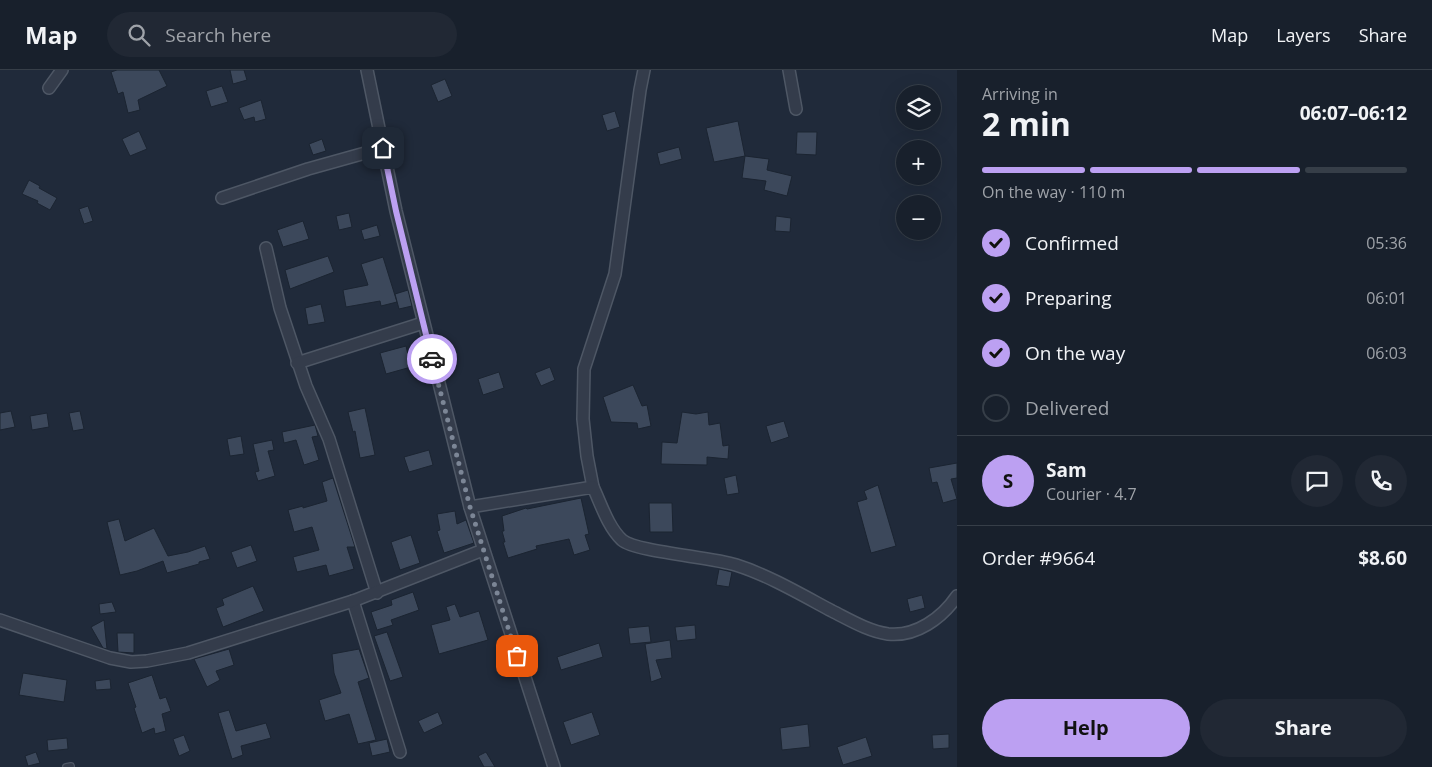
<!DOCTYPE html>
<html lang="en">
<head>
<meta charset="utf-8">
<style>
	body { margin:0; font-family:"Open Sans",sans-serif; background:#212834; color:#f1f3f6; height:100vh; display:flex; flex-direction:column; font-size:19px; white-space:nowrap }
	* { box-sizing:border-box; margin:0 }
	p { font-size:16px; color:#9fa3a9 }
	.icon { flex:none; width:28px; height:28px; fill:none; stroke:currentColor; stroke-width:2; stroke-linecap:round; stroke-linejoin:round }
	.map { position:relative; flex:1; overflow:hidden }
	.panel { display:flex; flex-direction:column; background:#18202c; width:475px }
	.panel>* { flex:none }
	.tools { position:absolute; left:896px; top:15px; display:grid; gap:10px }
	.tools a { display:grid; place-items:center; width:45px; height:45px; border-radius:50%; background:#18202c; box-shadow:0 5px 20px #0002,0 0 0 1px #363e48; font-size:25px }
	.pin { position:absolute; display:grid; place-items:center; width:42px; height:42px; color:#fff; margin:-21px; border-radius:10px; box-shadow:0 2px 8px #0006 }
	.courier { position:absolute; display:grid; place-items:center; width:50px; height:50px; margin:-25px; border:4px solid #bca0f2; border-radius:50%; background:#fff; color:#222; box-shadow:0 1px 6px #0007 }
	.overview em { font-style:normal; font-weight:700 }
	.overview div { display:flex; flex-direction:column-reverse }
	.overview { display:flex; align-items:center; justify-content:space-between; height:85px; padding:0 25px }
	h1 { font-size:32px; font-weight:700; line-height:38px }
	.bar { display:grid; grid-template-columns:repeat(4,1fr); gap:8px 5px; align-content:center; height:60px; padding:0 25px }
	.bar i { height:6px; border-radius:4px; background:#363e48 }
	.bar .on { background:#bca0f2 }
	.bar p { grid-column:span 4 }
	.line { display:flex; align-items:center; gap:12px; padding:0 25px; border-top:1px solid #363e48 }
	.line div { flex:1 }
	.round { display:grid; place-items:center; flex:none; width:52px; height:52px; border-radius:26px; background:#212834 }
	ol { padding:0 25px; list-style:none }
	li { display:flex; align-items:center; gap:15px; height:55px }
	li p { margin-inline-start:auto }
	li .icon { padding:5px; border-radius:50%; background:#bca0f2; color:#111; stroke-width:4 }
	li:last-child { color:#9fa3a9 }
	li i { width:28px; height:28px; border:2px solid #363e48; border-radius:50% }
	.button { display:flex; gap:10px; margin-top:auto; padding:10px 25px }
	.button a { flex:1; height:58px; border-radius:30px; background:#bca0f2; color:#111; font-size:20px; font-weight:700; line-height:58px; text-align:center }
	.button a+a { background:#212834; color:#f1f3f6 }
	header { display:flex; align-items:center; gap:30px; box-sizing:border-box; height:70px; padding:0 25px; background:#18202c; border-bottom:1px solid #363e48 }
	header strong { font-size:24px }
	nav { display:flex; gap:28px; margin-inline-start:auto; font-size:18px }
	.search { width:350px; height:45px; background:#212834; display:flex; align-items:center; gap:12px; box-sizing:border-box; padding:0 18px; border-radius:28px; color:#9fa3a9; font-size:19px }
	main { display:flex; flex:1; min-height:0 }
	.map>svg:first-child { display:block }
	.building { fill:#3c485b; stroke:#1b2431 }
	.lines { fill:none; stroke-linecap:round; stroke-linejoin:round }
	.lane-casing { stroke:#4e5765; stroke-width:8 }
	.street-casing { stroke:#4e5765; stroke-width:14 }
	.lane { stroke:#343c4b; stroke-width:5.5 }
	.street { stroke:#343c4b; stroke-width:11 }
	.done { stroke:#7c8696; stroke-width:5; stroke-dasharray:0 9 }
	.route { stroke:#bca0f2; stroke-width:6 }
</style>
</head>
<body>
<header>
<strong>Map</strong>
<div class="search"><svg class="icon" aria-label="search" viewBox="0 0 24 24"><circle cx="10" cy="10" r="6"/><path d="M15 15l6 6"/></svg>Search here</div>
<nav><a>Map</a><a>Layers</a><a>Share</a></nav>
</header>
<main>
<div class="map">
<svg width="957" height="697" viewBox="0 0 957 697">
	<rect width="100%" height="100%" fill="#202a3a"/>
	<g class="building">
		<path d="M117,0h42l8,16 -29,14 2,10 -12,3 -5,-21 -5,2 -7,-22z"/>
		<path d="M230,0h14l3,10 -14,4z"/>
		<path d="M445,9l7,17 -14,6 -7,-17z"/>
		<path d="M222,16l6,16 -17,5 -5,-16z"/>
		<path d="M261,30l5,19 -11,3 -1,-5 -10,3 -5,-12z"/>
		<path d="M615,41l5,16 -13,4 -5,-16z"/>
		<path d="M738,51l7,35 -31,6 -8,-34z"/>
		<path d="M139,61l8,18 -17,7 -8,-17z"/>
		<path d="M797,62h20l-1,23 -20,-1z"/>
		<path d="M322,69l4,12 -13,4 -4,-11z"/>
		<path d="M679,77l3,12 -22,6 -3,-12z"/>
		<path d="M745,86l24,3 -2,11 25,6 -5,20 -23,-6 2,-9 -24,-3z"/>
		<path d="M29,110l11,6 -1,2 18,10 -7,12 -13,-7 1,-2 -16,-7z"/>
		<path d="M88,136l5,15 -9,3 -5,-15z"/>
		<path d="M349,143l3,14 -13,3 -3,-14z"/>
		<path d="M776,146l15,2 -1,14 -15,-1z"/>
		<path d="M303,151l6,18 -26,8 -6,-17z"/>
		<path d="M377,155l3,11 -16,4 -3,-10z"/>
		<path d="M328,186l6,16 -44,17 -5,-19z"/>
		<path d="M383,187l14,45 -16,4 -1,-5 -34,6 -3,-17 25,-5 -7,-21z"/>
		<path d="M408,220l4,16 -13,3 -4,-15z"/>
		<path d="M321,234l4,18 -17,3 -3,-17z"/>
		<path d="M406,276l5,21 -25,7 -6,-21z"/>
		<path d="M550,297l5,13 -14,6 -6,-13z"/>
		<path d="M499,302l5,16 -21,7 -5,-16z"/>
		<path d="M633,315l9,21 5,-1 4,21 -13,3 -1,-6 -26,-1 -8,-25z"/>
		<path d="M365,338l10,47 -15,3 -5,-27 -2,1 -5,-20z"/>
		<path d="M11,341l4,16 -15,3v-17z"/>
		<path d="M80,341l4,18 -11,2 -4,-18z"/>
		<path d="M682,342l14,2 12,-2 1,13 11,-2 3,23 6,-1 -1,14 -21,-2v8l-46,-1 1,-22 15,1z"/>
		<path d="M47,343l2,14 -17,3 -2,-14z"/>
		<path d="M784,351l5,16 -18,6 -5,-17z"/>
		<path d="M315,355l3,11 -6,1 7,23 -15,5 -8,-25 -12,3 -2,-11z"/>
		<path d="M241,366l3,18 -14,2 -3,-17z"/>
		<path d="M272,370l2,10 -6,1 7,25 -17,5 -3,-9 4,-1 -6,-27z"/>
		<path d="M429,380l4,15 -24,7 -5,-15z"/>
		<path d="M957,393v15l-6,1 6,20 -14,4 -6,-21 -5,1 -3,-15z"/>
		<path d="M736,405l3,18 -12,2 -3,-17z"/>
		<path d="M333,408l22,69h-8l7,22 -25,7 -3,-11 -29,7 -4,-15 26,-7 -7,-23 -18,5 -6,-22 15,-4v2l24,-7 -5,-19z"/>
		<path d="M878,415l18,61 -25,7 -14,-51 10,-3 -3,-8z"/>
		<path d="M581,428l8,36 -4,1 5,15 -16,5 -5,-16 -33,7 1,3 -29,9 -5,-16h2l-3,-11h2l-2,-15 24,-8 1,1z"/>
		<path d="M649,433h23l1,29h-23z"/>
		<path d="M455,441l2,13 9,-4 8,23 -30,10 -7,-22 3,-1 -3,-16z"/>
		<path d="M119,449l6,22 29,-13 14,28 20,-4 17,-6 5,13 -11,3v2l-32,9 -4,-12 -26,10 -17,4 -13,-53z"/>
		<path d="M411,465l9,28 -20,7 -9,-28z"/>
		<path d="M251,475l6,16 -20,7 -6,-16z"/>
		<path d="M719,499l13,3 -3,15 -13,-2z"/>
		<path d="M253,516l11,25 -41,16 -7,-19 8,-3 -2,-6z"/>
		<path d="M413,522l6,18 -28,10 2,5 -16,5 -6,-18 21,-7 -1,-5z"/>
		<path d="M922,525l3,13 -15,4 -3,-13z"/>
		<path d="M112,532l4,10 -16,2 -1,-10z"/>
		<path d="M455,534l5,13 19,-6 9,29 -49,14 -8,-29 19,-5 -4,-13z"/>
		<path d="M104,550l3,29 -4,-1 -12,-21z"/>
		<path d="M695,555l1,14 -19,2 -2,-14z"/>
		<path d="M649,556l2,16 -21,2 -2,-16z"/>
		<path d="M387,562l16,45 -13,4 -16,-45z"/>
		<path d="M117,563h17v20l-16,-1z"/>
		<path d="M670,570l2,18 -16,2 6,18 -11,4 -6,-38z"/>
		<path d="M599,573l4,14 -42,13 -4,-13z"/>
		<path d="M229,579l5,16 -18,6 4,9 -13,7 -13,-28z"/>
		<path d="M359,579l10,29 -11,4 18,58 -18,4 -9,-30 -24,7 -6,-21 22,-7 -7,-20 -2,-19z"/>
		<path d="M23,603l44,7 -3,22 -45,-7z"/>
		<path d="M152,605l8,24 6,-2 5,14 -9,3 4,17 -11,3 -1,-6 -12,5 -8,-25 2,-1 -8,-24z"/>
		<path d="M110,609l1,10 -15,1 -1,-9z"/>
		<path d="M229,640l7,21 30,-8 5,15 -30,8 2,9 -11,4 -14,-46z"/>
		<path d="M438,642l5,12 -19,9 -6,-12z"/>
		<path d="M592,642l8,23 -29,10 -8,-23z"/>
		<path d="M808,654l2,23 -28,3 -2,-22z"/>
		<path d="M949,664v14l-16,1 -1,-14z"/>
		<path d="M184,665l6,16 -11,5 -6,-17z"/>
		<path d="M866,667l6,19 -29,9 -6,-18z"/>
		<path d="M67,668l1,11 -20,2 -1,-11z"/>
		<path d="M387,669l3,13 -18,4 -3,-13z"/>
		<path d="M36,682l4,11 -12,3 -3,-10z"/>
		<path d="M486,682l9,15h-11l-6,-11z"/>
	</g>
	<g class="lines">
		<defs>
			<path id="lane" d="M66,697l5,-1"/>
			<g id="street">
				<path d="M367,0l29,141 74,296 84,260"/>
				<path d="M789,0l7,39"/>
				<path d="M49,18l13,-18"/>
				<path d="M222,128l86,-29 75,-21"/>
				<path d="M266,178l14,60 26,78 23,53 48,154"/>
				<path d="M297,293l126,-40"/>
				<path d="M593,417l-6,-31 -4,-37 1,-50 31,-95 25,-184 4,-20"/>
				<path d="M470,437l123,-20c8,17 15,40 29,53 14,12 90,17 114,25 32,10 66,30 96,46 18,9 36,20 56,23 28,3 54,-16 69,-38"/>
				<path d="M353,531l47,151"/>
				<path d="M0,550l110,38 21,4 16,-1 41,-8 165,-52 130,-51"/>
			</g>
		</defs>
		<use href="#lane" class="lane-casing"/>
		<use href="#street" class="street-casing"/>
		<use href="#lane" class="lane"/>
		<use href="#street" class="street"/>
	</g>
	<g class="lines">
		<path class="done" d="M432,289l38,148 47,149"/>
		<path class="route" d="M383,78l13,63 36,148"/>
	</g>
</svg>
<div class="tools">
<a><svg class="icon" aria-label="layers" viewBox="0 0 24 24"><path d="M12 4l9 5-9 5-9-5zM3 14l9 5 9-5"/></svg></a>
<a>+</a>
<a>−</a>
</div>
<div class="pin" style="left:517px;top:586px;background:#ea580c"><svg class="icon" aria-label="bag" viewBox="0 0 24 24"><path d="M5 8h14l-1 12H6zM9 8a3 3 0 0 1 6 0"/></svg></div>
<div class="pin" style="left:383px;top:78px;background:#1f2937"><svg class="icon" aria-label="home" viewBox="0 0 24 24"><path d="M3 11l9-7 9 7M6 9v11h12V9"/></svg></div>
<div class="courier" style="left:432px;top:289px"><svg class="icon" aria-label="car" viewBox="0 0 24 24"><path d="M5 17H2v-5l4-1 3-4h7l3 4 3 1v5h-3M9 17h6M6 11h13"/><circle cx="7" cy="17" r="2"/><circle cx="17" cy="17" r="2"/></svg></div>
</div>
<section class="panel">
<div class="overview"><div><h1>2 min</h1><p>Arriving in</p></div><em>06:07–06:12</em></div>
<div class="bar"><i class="on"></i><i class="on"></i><i class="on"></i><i></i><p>On the way · 110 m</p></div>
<ol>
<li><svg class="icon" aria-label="check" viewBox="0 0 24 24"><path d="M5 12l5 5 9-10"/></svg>Confirmed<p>05:36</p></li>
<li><svg class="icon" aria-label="check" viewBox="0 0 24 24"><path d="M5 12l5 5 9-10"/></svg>Preparing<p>06:01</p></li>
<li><svg class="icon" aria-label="check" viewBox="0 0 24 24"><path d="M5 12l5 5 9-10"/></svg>On the way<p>06:03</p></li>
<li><i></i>Delivered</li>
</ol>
<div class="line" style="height:90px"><b class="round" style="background:#bca0f2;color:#111">S</b><div><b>Sam</b><p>Courier · 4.7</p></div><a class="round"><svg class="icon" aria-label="chat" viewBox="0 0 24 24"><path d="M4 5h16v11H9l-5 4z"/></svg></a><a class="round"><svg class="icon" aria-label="phone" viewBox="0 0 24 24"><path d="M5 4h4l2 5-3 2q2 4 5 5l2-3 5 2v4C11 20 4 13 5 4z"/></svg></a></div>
<div class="line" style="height:65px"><div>Order #9664</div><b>$8.60</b></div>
<div class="button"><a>Help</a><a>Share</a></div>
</section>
</main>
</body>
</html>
